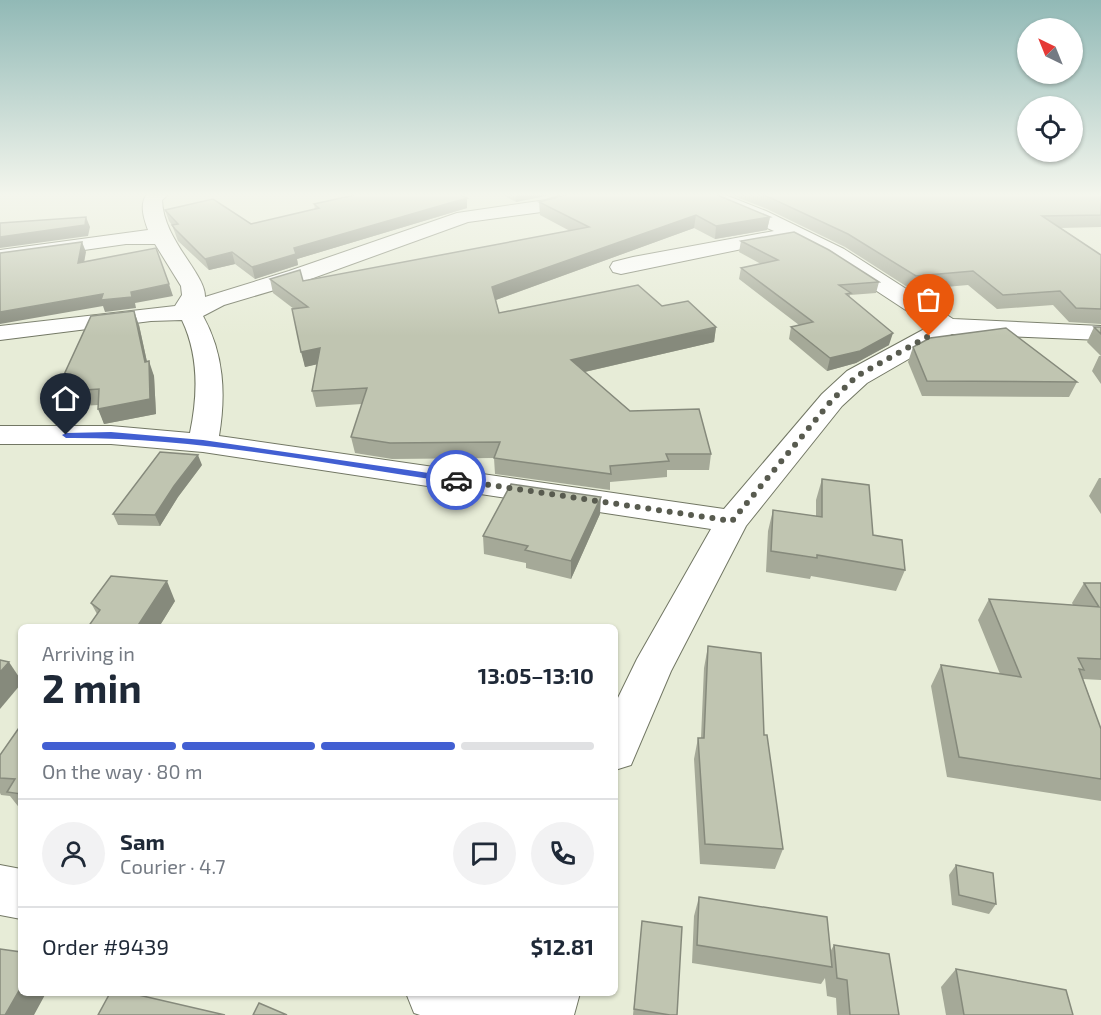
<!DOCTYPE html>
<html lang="en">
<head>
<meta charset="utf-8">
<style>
	body { margin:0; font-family:"Exo 2",sans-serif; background:#f2f2f3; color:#1f2937; height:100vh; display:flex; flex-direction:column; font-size:22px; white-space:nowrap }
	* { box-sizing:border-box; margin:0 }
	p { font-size:20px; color:#747a83 }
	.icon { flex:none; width:33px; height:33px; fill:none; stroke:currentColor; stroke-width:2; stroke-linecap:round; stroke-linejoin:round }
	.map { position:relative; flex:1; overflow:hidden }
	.panel { position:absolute; left:18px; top:624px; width:600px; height:372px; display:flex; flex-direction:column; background:#fff; border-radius:9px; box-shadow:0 2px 4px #0004 }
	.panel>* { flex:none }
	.needle { width:39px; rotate:317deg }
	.fabs { position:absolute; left:1017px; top:18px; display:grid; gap:12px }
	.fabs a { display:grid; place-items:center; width:66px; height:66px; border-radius:50%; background:#fff; box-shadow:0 2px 4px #0004; font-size:30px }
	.pin { position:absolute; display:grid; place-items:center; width:51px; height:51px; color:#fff; margin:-62px -26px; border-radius:50% 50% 50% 0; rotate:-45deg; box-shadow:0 0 6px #0007 }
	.pin .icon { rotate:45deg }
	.courier { position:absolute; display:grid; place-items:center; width:60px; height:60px; margin:-30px; border:4px solid #425fd2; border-radius:50%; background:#fff; color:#222; box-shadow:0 2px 8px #0007 }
	.head em { font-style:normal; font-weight:700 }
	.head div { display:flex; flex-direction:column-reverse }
	.head { display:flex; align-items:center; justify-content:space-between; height:102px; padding:0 24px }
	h1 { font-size:39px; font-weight:700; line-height:45px }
	.bar { display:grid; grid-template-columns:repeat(4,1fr); gap:9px 6px; align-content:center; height:72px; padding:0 24px }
	.bar i { height:8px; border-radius:4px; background:#e0e1e3 }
	.bar .active { background:#425fd2 }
	.bar p { grid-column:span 4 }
	.line { display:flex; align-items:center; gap:15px; padding:0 24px; border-top:2px solid #e0e1e3 }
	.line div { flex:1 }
	.round { display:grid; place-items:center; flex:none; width:63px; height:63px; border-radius:32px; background:#f2f2f3 }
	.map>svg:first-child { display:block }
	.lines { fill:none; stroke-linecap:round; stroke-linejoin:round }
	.minor-casing { stroke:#727764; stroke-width:2 }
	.minor { fill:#fff; fill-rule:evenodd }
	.wall { fill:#a5a998 }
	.shaded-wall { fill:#868a7c }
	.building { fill:#c0c5b1; stroke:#868a7c; stroke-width:1.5 }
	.route { fill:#425fd2 }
	.done { stroke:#585b4f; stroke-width:6; stroke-dasharray:0 10.8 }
</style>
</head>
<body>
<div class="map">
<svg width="1101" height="1015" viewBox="0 0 1101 1015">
	<rect width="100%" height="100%" fill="#e7ecd7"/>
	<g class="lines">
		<defs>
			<g id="minor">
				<path d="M147,194h22l-7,6c1,40 44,74 43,97l84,-26 168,-58 89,-13 19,-6h27l-2,4 -41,13 -81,11 -163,59 -81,24 -21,11c21,38 23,78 16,120l505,73 98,-115 25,-23 83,-45 -102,-67 -38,-20 -169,35 -8,-2 -3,-5 3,-5 20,-5 141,-26 -74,-33 -2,-4h25l43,17 78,38 109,70 148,7v14l-149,-6 -85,49 -25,23 -96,120 -75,145 -40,94 -16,5v-66l22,-45 74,-130 -508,-77 -92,-8h-111v-18h111l79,7c8,-38 9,-77 -8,-113l-31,1 -151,19v-14l175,-20 7,-11 -1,-9 -26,-42h-29l-126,18v-12l148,-20c-4,-11 -9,-26 -1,-36z"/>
				<path d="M0,865l21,4v50l-21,-4z"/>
				<path d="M406,993h174l-6,22h-154l-6,-2z"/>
			</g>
		</defs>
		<use href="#minor" class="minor-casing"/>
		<use href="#minor" class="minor"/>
	</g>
	<g class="wall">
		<path d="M501,194h54l-39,8z"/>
		<path d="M728,194h373v33l-40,1 40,27v69l-32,-2 -16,-17 -56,4 -29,-24 -56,5 -67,-43 -78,-38z"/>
		<path d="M539,202l231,15 -3,13 -52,9 -21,-11 -198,72 3,13 163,-7 54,21 -2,15 -129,30 45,39 81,43 -2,16h-42v7l-57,5v8l-115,-16 -1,-16 -102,1 -37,-6 -4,-16 11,-33 -46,3 -4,-16 5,-27 -12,3 -11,-58 -21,-16 -3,-14 33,2 267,-50 -30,-16z"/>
		<path d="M314,204l153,4 -170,51 1,6 -43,14 -20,-15 -26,6 -31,-29 -6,-16 -3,-4 -4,-11 86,14 64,-15z"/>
		<path d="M741,241l138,41 -3,11 -26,2 -1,3 40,47 -33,18 -29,8 -38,-32 2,-12 8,-2 -60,-46 2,-11 20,-4 -22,-12z"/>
		<path d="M139,325l8,37 7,14 2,38 -52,10 -6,-19 -35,2 -7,-15z"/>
		<path d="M1094,327h7v57l-9,-13 7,-15h2l-14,-14z"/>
		<path d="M913,347l164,35 -8,15 -147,-1 -14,-34z"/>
		<path d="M202,465l-24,32 -18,29 -42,-1 -5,-11z"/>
		<path d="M1099,478h2v36l-12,-18z"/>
		<path d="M822,479l83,91 -9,21 -85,-15 -1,3 -44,-7 2,-41 5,-21 43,6v-16z"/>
		<path d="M600,514l-29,65 -45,-11v-5l-42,-9 -1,-18z"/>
		<path d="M1084,583h17v97l-18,-1 18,50v72l-154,-24 -16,-91 10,-21 59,9 -22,-54 11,-21 84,6 -1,-2z"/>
		<path d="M175,601l-16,26h-71l9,-13 -6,-11z"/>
		<path d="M708,646l56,89 19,114 -8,20 -75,-5 -6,-105 4,-21h3l3,-70z"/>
		<path d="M21,725v85l-11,-14 -9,-1 -1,-2v-38z"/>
		<path d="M956,865l40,39 -7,10 -37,-9 -3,-30z"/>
		<path d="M699,897l131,55 4,-7 65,70h-62l-1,-17 -9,-2 -2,-18 -4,6 -129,-21 2,-47z"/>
		<path d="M642,921l35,94h-44z"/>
		<path d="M956,969l117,46h-127l-5,-28z"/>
	</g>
	<g class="shaded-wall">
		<path d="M516,194h39l-39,8z"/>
		<path d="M467,198v10l-170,51 1,6 -43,14 -3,-12 42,-19z"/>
		<path d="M696,215l-2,13 -201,73 -1,-14z"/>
		<path d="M86,217l4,10 -2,9 -88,12v-11z"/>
		<path d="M770,217l-3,13 -52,9 1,-13z"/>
		<path d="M82,242l4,10 -4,22 -4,-11z"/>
		<path d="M232,252l3,12 -26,6 -4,-11z"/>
		<path d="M169,284l4,12 -38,7 1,5 -31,4 -2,-6 -103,18v-12l103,-18 28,-2z"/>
		<path d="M134,311l5,14 10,46v-10l5,15 2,38 -52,10 -6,-15 47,-47z"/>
		<path d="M716,327l-2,15 -143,33v-15z"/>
		<path d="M893,333l-4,12 -33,18 -29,8 3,-13z"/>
		<path d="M320,348l3,15 -18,4 -4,-15z"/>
		<path d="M198,455l4,10 -24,32 -18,29 -5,-11 19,-29z"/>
		<path d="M601,497l-1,17 -29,65v-18z"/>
		<path d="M167,581l8,20 -16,26h-22z"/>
		<path d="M9,662l12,18v4l-21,25v-37z"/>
		<path d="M21,987v6h25l-12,22h-29z"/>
	</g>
	<g class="building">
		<path d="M359,194h100l8,4 -173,50 2,6 -44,13 -20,-15 -27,7 -30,-30 -3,-4 6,-1 -13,-14 48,-11 38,25 68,-16 -5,-4z"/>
		<path d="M569,194h146l55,23 -54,9 -20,-11 -204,72 7,26 139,-28 24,21 26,-5 28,26 -145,33 59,51 69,-2 12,45h-45l3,7 -59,5 1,8 -117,-16 6,-16 -110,1 -39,-6 16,-49 -55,3 8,-43 -19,4 -9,-43 16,-2 -38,-28 30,-9 3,11 286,-54 -50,-25z"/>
		<path d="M762,194h339v21l-59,1 59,39v54l-25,-1 -16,-17 -57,4 -30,-24 -57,5 -68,-42z"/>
		<path d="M86,217l-1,8 -85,12v-14z"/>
		<path d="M794,232l35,18 50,32 -40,3 12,8 -5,1 47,39 -33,18 -30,7 -39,-31 22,-5 -72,-54 37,-8 -37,-19z"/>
		<path d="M82,242l-4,21 78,-15 13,36 -38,8 1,5 -31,3 2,-6 -103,18v-59z"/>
		<path d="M134,311l11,51 4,-1 1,38 -52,10 1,-20 -43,3 35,-76z"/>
		<path d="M1094,327h7v7z"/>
		<path d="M1006,328l71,54 -150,-1 -14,-34 17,-9z"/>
		<path d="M160,452l38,3 -24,31 -19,29 -42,-1z"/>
		<path d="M822,479l47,6 4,50 29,5 3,30 -88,-15v3l-46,-7 2,-41 49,7z"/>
		<path d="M511,484l90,13 -30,64 -46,-11 3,-4 -45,-10z"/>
		<path d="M111,576l56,5 -30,46h-49l12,-17 -9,-7z"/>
		<path d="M1084,583h17v76l-23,-1 6,12 -5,-1 22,60v50l-142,-22 -18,-92 80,12 -32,-78 110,8z"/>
		<path d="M708,646l53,7 3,82h3l16,114 -78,-5 -7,-106h6z"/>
		<path d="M0,660l9,2 -9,10z"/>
		<path d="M21,725v69l-14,-2 8,-13 -15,-1v-23z"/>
		<path d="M956,865l37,8 3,31 -37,-9z"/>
		<path d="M699,897l128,20 5,50 -135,-22z"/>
		<path d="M642,921l40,6 -5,88h-7l-36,-6z"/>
		<path d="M834,945l55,9 10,61h-49l-3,-35 -10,-2z"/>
		<path d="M0,949l21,3v35l-16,28h-5z"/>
		<path d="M956,969l110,21 7,25h-109z"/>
		<path d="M110,993h20l95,22h-127z"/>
		<path d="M259,1003l28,12h-34z"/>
	</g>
	<linearGradient id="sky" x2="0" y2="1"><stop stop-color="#91b9b6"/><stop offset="0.58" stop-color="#f4f6ed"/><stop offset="1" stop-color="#f4f6ed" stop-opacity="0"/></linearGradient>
	<rect width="1101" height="336" fill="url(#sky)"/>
	<path class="route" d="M111,432l92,8 253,37 4,3 -4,3c-129,-19 -259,-46 -390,-45l-4,-3 4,-2z"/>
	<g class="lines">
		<path class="done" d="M456,480l276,41 100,-121 25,-24 72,-40"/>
	</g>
</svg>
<div class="fabs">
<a><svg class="needle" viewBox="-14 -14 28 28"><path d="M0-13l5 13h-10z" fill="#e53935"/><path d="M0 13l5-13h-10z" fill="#747a83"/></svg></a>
<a><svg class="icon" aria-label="locate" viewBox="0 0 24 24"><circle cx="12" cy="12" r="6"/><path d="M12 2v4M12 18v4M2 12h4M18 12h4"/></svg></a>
</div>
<div class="pin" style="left:929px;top:336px;background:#ea580c"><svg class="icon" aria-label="bag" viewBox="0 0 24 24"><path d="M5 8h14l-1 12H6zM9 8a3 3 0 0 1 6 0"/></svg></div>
<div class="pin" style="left:66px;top:435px;background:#1f2937"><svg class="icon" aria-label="home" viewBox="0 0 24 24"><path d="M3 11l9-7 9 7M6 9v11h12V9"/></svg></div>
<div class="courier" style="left:456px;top:480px"><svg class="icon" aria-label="car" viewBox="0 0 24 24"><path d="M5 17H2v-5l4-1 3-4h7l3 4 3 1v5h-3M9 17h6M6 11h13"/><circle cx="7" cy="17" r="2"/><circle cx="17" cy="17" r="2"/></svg></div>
<section class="panel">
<div class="head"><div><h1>2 min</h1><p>Arriving in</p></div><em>13:05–13:10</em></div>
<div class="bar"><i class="active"></i><i class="active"></i><i class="active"></i><i></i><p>On the way · 80 m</p></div>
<div class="line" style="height:108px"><a class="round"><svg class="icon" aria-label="person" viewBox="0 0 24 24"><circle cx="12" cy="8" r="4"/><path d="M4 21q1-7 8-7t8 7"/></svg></a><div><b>Sam</b><p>Courier · 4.7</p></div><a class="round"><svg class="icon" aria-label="chat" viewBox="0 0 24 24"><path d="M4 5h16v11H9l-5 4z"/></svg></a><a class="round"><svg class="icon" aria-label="phone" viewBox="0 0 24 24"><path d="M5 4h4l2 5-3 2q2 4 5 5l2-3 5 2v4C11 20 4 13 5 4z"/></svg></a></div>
<div class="line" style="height:78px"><div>Order #9439</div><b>$12.81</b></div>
</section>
</div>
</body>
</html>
